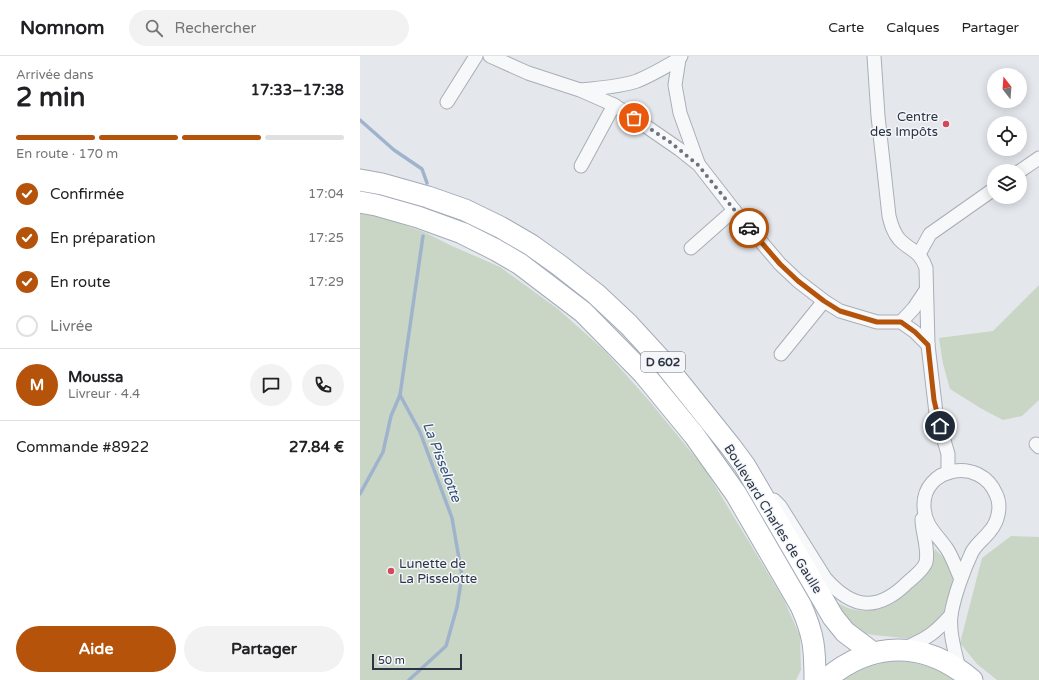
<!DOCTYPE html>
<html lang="fr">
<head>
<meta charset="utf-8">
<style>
	body { margin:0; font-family:"Varela Round",sans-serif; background:#f2f2f2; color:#202124; height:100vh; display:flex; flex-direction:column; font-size:15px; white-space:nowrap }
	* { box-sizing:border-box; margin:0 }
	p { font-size:13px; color:#757577 }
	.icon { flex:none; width:22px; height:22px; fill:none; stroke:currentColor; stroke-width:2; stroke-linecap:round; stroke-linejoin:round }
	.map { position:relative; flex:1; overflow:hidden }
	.drawer { display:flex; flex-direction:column; background:#fff; width:360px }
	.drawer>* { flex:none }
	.needle { width:26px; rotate:343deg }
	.tools { position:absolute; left:627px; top:12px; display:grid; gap:8px }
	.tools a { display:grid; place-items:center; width:40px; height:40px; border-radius:50%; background:#fff; box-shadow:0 2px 10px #0003; font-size:20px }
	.scale { position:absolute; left:12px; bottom:10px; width:90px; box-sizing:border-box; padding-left:4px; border:2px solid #2b3445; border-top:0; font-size:11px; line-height:14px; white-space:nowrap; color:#2b3445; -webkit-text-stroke:3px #f4f6f9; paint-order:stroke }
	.pin { position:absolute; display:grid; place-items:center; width:34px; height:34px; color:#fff; margin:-17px; border:2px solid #fff; border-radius:50%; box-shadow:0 1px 4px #0007 }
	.courier { position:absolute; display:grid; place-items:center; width:40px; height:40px; margin:-20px; border:3px solid #b45309; border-radius:50%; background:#fff; color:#222; box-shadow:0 1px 5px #0007 }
	.headline em { font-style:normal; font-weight:700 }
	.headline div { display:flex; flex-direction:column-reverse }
	.headline { display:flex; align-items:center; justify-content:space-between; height:68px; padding:0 16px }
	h1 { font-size:26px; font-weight:700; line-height:30px }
	.bar { display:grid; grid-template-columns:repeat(4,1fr); gap:6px 4px; align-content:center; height:48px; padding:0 16px }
	.bar i { height:5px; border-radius:3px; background:#e0e0e0 }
	.bar .current { background:#b45309 }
	.bar p { grid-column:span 4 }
	.line { display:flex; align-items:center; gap:10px; padding:0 16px; border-top:1px solid #e0e0e0 }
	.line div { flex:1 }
	.round { display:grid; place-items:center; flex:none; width:42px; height:42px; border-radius:21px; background:#f2f2f2 }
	ol { padding:0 16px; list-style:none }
	li { display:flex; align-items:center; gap:12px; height:44px }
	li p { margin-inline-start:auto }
	li .icon { padding:4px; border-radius:50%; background:#b45309; color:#fff; stroke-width:4 }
	li:last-child { color:#757577 }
	li i { width:22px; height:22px; border:2px solid #e0e0e0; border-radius:50% }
	.action { display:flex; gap:8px; margin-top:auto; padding:8px 16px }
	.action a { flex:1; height:46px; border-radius:24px; background:#b45309; color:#fff; font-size:16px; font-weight:700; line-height:46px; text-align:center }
	.action a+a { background:#f2f2f2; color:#202124 }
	header { display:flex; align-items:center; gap:24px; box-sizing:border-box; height:56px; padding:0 20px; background:#fff; border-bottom:1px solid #e0e0e0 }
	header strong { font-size:19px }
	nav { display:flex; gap:22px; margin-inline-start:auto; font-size:14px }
	.search { width:280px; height:36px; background:#f2f2f2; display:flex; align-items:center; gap:10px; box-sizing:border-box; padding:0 14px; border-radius:22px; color:#757577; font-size:15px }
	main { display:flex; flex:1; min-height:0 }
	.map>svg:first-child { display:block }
	.green { fill:#c9d6c5 }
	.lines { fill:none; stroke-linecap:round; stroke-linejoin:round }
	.stream { stroke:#9fb4cc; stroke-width:3.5 }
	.street-casing { stroke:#a9aeb7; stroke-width:15 }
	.primary-casing { stroke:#a3abb8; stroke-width:23 }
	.street { stroke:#f7f8fa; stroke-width:13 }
	.primary { stroke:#fff; stroke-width:21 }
	.done { stroke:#6c737f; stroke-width:4; stroke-dasharray:0 7.2 }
	.route { stroke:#b45309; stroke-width:5 }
	.poi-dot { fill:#d1495b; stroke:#f4f6f9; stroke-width:1.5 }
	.labels { text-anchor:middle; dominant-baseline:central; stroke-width:3; stroke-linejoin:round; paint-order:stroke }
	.shield { fill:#f4f6f9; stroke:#676e7b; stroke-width:1 }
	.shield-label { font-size:12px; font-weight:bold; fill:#2b3445 }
	.poi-label { font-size:13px; fill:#2b3445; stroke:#f4f6f9; text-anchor:end }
	.street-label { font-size:13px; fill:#2b3445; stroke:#f4f6f9 }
	.water-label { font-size:14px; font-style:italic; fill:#34527a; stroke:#f4f6f9 }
</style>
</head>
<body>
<header>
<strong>Nomnom</strong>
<div class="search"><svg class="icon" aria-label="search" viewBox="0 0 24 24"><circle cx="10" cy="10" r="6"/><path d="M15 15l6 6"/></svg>Rechercher</div>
<nav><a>Carte</a><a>Calques</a><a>Partager</a></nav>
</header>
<main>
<section class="drawer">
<div class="headline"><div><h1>2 min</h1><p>Arrivée dans</p></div><em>17:33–17:38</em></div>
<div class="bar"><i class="current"></i><i class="current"></i><i class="current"></i><i></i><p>En route · 170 m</p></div>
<ol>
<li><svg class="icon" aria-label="check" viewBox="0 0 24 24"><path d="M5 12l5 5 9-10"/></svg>Confirmée<p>17:04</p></li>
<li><svg class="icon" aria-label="check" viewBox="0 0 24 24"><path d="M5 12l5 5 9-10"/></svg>En préparation<p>17:25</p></li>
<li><svg class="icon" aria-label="check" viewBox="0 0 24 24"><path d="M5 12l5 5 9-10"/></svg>En route<p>17:29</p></li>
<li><i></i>Livrée</li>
</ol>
<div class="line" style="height:72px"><b class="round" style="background:#b45309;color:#fff">M</b><div><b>Moussa</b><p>Livreur · 4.4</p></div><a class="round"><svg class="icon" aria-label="chat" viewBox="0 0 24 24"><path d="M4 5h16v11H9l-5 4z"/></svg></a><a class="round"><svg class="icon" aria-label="phone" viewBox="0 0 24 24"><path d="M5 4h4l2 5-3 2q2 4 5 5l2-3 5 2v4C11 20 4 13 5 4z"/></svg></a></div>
<div class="line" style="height:52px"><div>Commande #8922</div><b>27.84 €</b></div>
<div class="action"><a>Aide</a><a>Partager</a></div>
</section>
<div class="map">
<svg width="679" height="624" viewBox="0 0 679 624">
	<rect width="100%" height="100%" fill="#e4e7ec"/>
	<g class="green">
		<path d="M0,156l16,3 48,17 28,14 48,21 58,42 47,42 46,52 54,66 79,131 16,36 1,34 -5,10h-436z"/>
		<path d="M679,229v115l-17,16 -19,4 -21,-11 -32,-20 -7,-25 -4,-26 54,-7z"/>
		<path d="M651,480l28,1v143h-42l-20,-16 -17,-21 22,-85z"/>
		<path d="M575,493l12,12 5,10 1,10 -5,22 -5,12 -7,12 -23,12 -39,-4 -12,-2 -11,-7 -19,-28c17,16 42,16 62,5l27,-28 10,-12z"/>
		<path d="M534,605c23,1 42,6 61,19h-114c19,-11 31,-16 53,-19z"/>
	</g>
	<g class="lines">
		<g class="stream">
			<path d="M0,64l34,30 28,19 5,14"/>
			<path d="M40,339l20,37 32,86 10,58 -5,31 -11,39 -37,34"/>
			<path d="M0,438l23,-42 8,-36 9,-21 23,-159"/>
		</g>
		<defs>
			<g id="street">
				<path d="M130,0l38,17 52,17 34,15 20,13 45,31 20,16 35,45 46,54 18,17 26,20 16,10 37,11h24"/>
				<path d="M514,0l4,60 11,100c2,8 4,16 10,23 11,12 21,11 27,29l2,77 8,68 12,41v19"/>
				<path d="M319,3l-4,26 5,28 18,50"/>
				<path d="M221,34c18,-2 38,-3 56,-9 15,-6 28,-14 42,-22l2,-3"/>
				<path d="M87,46l29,-46"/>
				<path d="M221,110l33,-61"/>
				<path d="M660,115l19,-13"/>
				<path d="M331,192l43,-38"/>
				<path d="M559,198l11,-20 64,-45"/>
				<path d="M566,234l-12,18 -13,14 14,10 13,13"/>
				<path d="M421,298l43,-53"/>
				<path d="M676,388l3,3"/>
				<path d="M414,444l6,6 45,72c28,32 53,34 83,4 6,-5 16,-13 18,-20 3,-14 -4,-29 -4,-43"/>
				<path d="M545,592c23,-10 30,-15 46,-33"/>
				<path d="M599,613c-4,-18 -10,-36 -8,-54 3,-19 13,-46 21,-63 5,-9 12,-13 18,-21 8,-9 12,-25 6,-37 -16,-38 -74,-27 -72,13 1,20 13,27 23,42 6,9 9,20 14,30"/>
			</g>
			<g id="primary">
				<path d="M0,124l22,4 46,13 37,13 35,17 31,18 28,20 37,29 33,31 33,36 69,86 14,19 88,151 12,15 28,21"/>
				<path d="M0,146l16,3 42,12 44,16 34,17 24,14 63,48 61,62 50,61 42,59 65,112c13,29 14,43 14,74"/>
				<path d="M465,624c47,-40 100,-40 147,0"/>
			</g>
		</defs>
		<use href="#street" class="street-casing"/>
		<use href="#primary" class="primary-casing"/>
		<use href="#street" class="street"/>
		<use href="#primary" class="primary"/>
	</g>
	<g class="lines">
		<path class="done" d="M274,62l36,24 28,23 51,63"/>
		<path class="route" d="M389,172l31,36 18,17 26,20 16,10 37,11h24l14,10 13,13 6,55 6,26"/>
	</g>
	<g class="poi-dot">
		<circle cx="586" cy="68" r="4"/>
		<circle cx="31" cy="515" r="4"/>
	</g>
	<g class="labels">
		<rect class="shield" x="281" y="296" width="44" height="20" rx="3"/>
		<g class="shield-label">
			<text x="303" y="306">D 602</text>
		</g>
		<g class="poi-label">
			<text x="578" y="61">Centre<tspan x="578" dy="15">des Impôts</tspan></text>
			<text x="39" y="508" text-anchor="start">Lunette de<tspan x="39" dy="15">La Pisselotte</tspan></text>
		</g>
		<g class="street-label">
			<text transform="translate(413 463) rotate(58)">Boulevard Charles de Gaulle</text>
		</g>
		<g class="water-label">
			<text transform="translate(82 406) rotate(69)">La Pisselotte</text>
		</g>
	</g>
</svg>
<div class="tools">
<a><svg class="needle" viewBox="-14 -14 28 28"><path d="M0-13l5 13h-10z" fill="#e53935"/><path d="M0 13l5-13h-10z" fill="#757577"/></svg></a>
<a><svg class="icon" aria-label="locate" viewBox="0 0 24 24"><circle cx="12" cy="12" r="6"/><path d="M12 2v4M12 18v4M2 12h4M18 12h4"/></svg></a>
<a><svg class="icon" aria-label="layers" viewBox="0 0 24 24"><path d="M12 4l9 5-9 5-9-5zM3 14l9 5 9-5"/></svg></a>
</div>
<div class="scale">50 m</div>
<div class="pin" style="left:274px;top:62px;background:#ea580c"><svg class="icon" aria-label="bag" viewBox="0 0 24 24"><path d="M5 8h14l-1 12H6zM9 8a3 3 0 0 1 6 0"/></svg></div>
<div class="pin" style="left:580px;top:370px;background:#1f2937"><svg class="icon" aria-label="home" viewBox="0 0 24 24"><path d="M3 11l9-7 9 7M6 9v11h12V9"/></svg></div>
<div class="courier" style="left:389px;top:172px"><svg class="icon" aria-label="car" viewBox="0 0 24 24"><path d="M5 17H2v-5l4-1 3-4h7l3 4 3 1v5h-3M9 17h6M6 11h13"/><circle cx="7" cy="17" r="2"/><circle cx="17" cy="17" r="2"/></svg></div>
</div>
</main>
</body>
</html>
